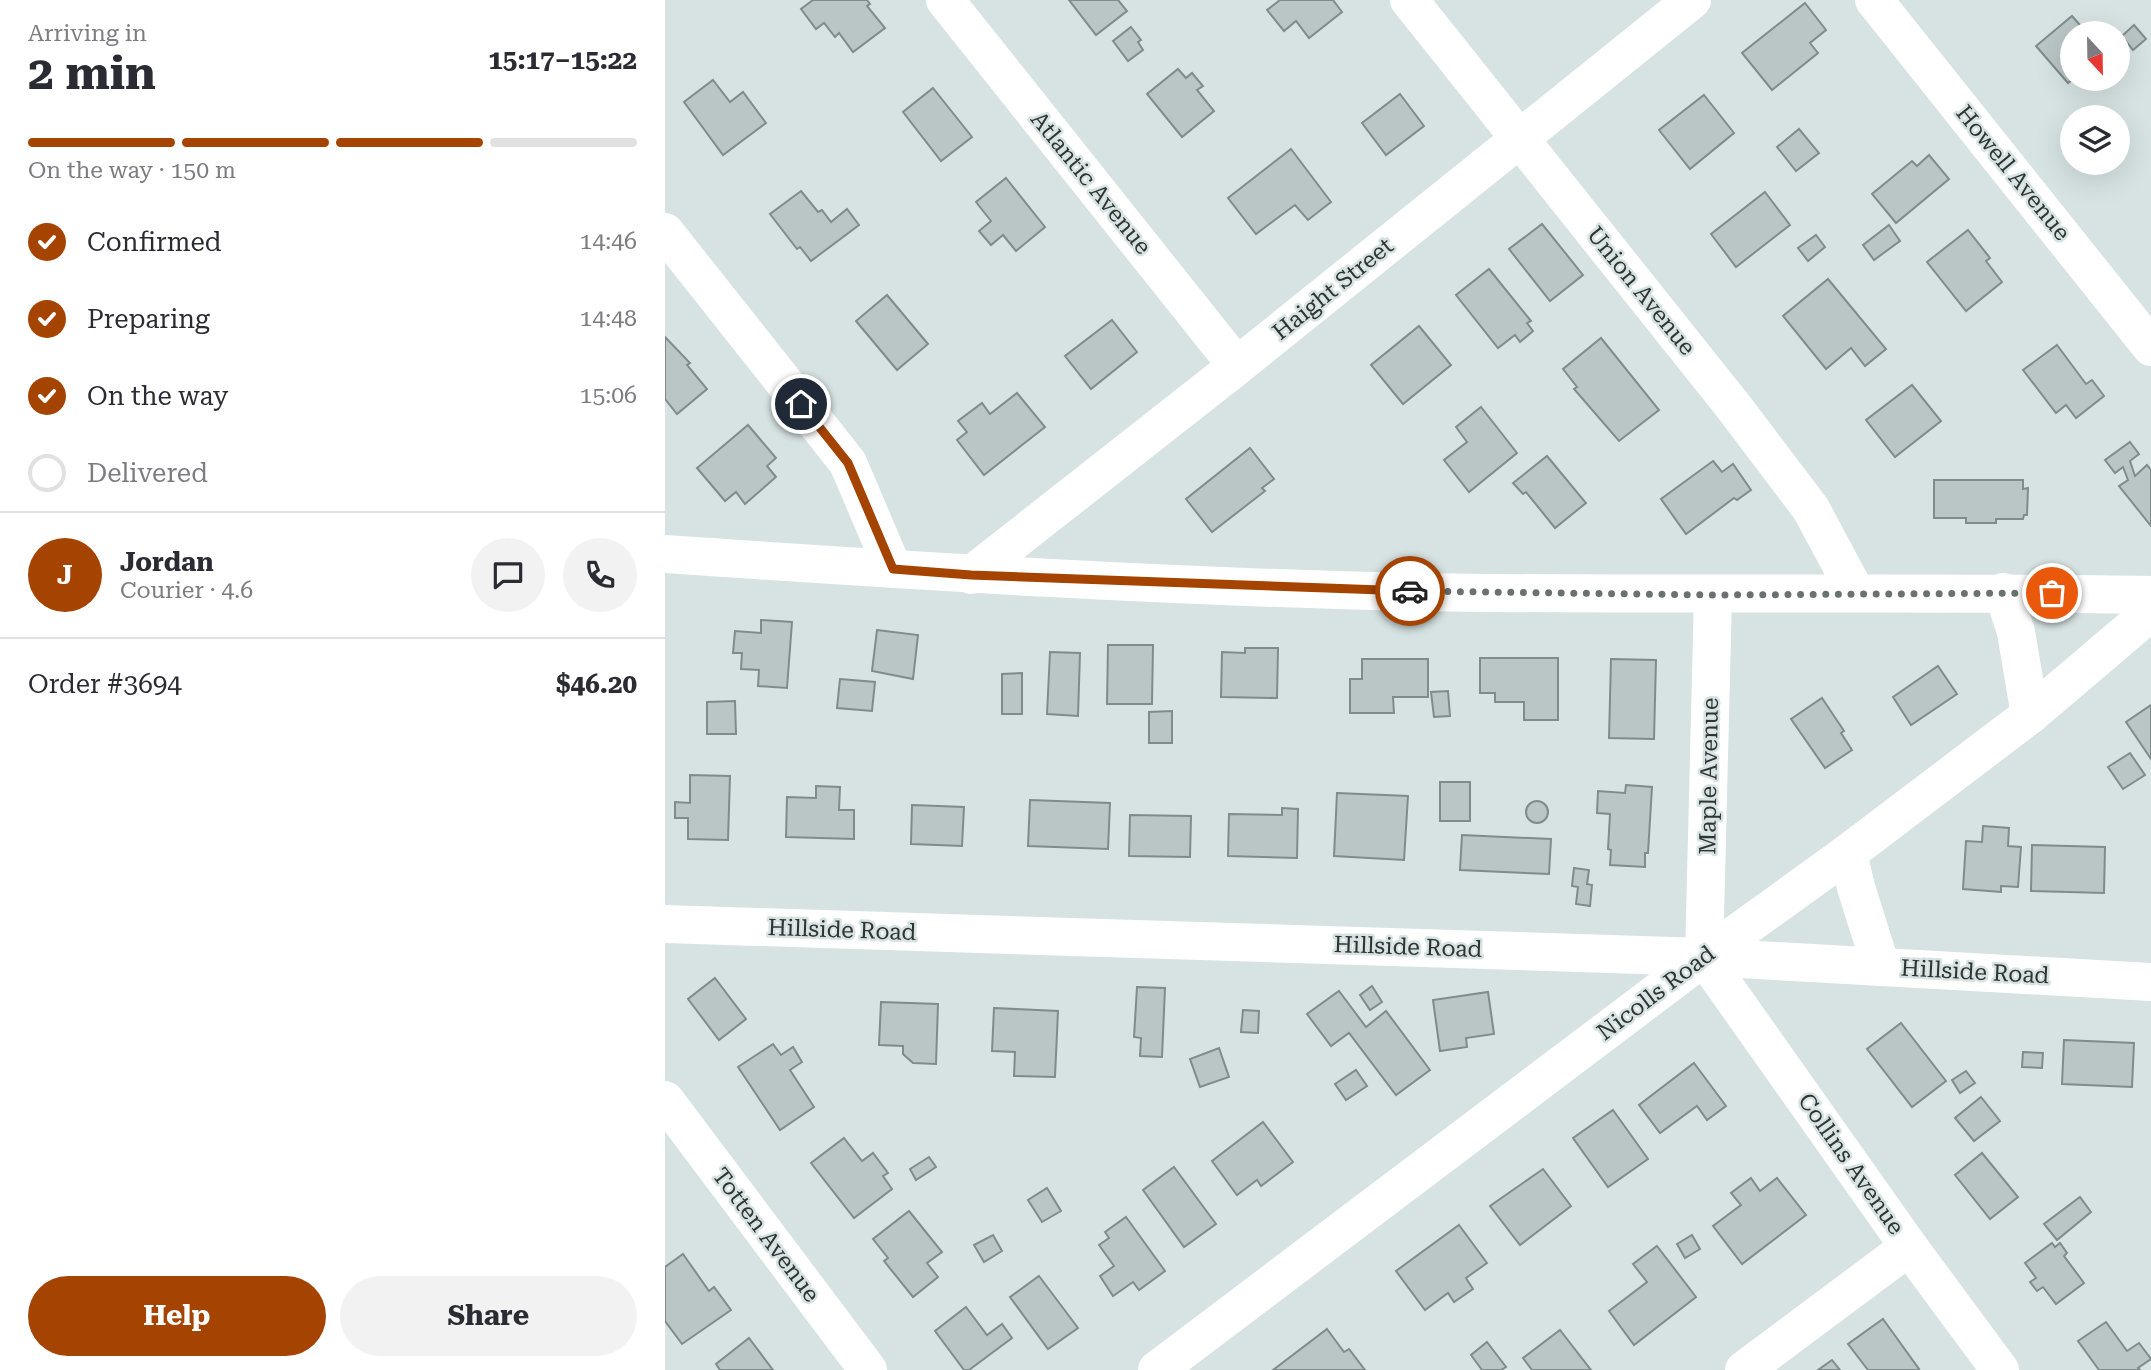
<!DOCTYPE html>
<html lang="en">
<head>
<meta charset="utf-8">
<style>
	body { margin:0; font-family:"Roboto Serif",serif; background:#f2f2f3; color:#2b2b33; height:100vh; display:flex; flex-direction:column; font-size:26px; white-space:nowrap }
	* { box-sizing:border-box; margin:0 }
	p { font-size:23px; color:#7c7c81 }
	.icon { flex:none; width:38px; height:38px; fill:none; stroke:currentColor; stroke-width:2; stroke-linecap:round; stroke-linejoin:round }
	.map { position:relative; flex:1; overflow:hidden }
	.side { display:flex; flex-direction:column; background:#fff; width:665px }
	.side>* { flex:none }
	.needle { width:46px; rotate:158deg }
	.buttons { position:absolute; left:1395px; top:21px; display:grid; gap:14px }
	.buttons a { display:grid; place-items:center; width:70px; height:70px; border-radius:50%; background:#fff; box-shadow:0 7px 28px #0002; font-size:35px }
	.pin { position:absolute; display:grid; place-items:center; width:60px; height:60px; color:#fff; margin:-30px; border:4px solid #fff; border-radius:50%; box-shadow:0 2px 7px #0007 }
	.courier { position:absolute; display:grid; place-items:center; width:70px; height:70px; margin:-35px; border:5px solid #a54300; border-radius:50%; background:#fff; color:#222; box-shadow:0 2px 9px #0007 }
	.headline em { font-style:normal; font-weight:700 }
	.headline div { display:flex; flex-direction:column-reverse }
	.headline { display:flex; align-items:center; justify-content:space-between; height:119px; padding:0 28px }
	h1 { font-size:46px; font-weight:700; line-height:52px }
	.bar { display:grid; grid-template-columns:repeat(4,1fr); gap:10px 7px; align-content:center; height:84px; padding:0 28px }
	.bar i { height:9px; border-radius:5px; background:#e1e1e2 }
	.bar .current { background:#a54300 }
	.bar p { grid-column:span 4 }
	.line { display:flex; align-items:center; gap:18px; padding:0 28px; border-top:2px solid #e1e1e2 }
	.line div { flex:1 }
	.round { display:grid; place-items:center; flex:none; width:74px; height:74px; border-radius:37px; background:#f2f2f3 }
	ol { padding:0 28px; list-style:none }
	li { display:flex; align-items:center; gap:21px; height:77px }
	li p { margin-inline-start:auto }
	li .icon { padding:7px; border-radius:50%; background:#a54300; color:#fff; stroke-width:4 }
	li:last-child { color:#7c7c81 }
	li i { width:38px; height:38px; border:4px solid #e1e1e2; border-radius:50% }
	.action { display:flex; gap:14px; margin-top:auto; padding:14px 28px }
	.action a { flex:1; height:80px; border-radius:42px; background:#a54300; color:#fff; font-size:28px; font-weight:700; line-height:80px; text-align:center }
	.action a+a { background:#f2f2f3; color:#2b2b33 }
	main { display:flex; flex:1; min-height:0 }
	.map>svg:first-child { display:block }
	.building { fill:#bac6c6; stroke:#808b8b; stroke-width:2 }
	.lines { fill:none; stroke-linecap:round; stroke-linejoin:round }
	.minor { stroke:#fff; stroke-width:38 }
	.done { stroke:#6a7171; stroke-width:7; stroke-dasharray:0 12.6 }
	.route { stroke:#a54300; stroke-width:9 }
	.labels { text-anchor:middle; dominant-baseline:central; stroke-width:5; stroke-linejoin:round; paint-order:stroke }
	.street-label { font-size:23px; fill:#2f3433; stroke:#d7e3e3 }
</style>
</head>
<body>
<main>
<section class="side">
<div class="headline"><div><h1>2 min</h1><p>Arriving in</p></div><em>15:17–15:22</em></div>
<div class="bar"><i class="current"></i><i class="current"></i><i class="current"></i><i></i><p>On the way · 150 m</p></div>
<ol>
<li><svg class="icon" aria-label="check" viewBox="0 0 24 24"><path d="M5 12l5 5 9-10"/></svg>Confirmed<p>14:46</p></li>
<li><svg class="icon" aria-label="check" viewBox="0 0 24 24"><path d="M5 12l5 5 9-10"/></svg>Preparing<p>14:48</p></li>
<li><svg class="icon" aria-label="check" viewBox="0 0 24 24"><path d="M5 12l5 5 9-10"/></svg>On the way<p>15:06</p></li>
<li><i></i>Delivered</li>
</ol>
<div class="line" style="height:126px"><b class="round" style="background:#a54300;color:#fff">J</b><div><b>Jordan</b><p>Courier · 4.6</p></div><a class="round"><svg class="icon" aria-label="chat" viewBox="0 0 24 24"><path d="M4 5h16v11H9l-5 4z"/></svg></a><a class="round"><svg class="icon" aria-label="phone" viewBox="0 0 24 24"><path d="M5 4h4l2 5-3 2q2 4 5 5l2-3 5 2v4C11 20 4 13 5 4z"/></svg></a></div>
<div class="line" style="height:91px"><div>Order #3694</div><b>$46.20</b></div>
<div class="action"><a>Help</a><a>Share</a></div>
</section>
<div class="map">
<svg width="1486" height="1370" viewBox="0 0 1486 1370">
	<rect width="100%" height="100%" fill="#d7e3e3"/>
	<g class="building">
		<path d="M148,0h54l3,4 -3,2 18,22 -32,24 -14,-19 -4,4 -11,-14 -8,6 -15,-20z"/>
		<path d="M404,0h49l9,11 -31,24z"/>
		<path d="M615,0h53l9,12 -33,26 -13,-17 -12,10 -17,-21z"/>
		<path d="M1140,3l21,27 -16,13 8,10 -46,37 -30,-37z"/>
		<path d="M1407,16l15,17h-15l1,46 -5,4 -32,-37z"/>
		<path d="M1469,25l12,14 -13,11 -11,-14z"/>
		<path d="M466,27l10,13 -3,2 5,8 -15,11 -15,-20z"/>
		<path d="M513,69l8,9 6,-5 11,13 -6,4 17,21 -32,26 -35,-43z"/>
		<path d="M48,80l17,22 13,-10 23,31 -43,32 -39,-53z"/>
		<path d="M268,88l39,49 -31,24 -38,-49z"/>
		<path d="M735,94l24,32 -38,29 -24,-32z"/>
		<path d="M1039,95l30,38 -44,36 -31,-39z"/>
		<path d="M1134,129l20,24 -23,18 -19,-24z"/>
		<path d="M626,149l40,53 -23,18 -13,-15 -39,29 -28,-36z"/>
		<path d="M1264,155l20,24 -53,44 -24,-29 40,-33 5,5z"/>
		<path d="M341,178l39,49 -29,24 -13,-16 -12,10 -12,-14 12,-10 -15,-19z"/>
		<path d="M136,191l17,21 4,-2 9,12 16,-13 12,16 -48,36 -11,-14 -3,2 -27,-35z"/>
		<path d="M1100,192l25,33 -54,42 -25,-33z"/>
		<path d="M877,224l41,51 -33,26 -41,-52z"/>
		<path d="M1224,225l11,16 -26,19 -11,-15z"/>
		<path d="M1303,230l22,28 -4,3 16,21 -36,29 -39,-49z"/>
		<path d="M1151,235l9,12 -17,14 -10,-13z"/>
		<path d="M824,269l42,52 -4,2 6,8 -13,11 -5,-7 -17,13 -42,-53z"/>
		<path d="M1163,279l58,70 -21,17 -14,-18 -25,21 -43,-53z"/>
		<path d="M222,295l41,49 -31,26 -41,-49z"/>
		<path d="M447,320l25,32 -46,37 -26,-33z"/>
		<path d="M754,326l32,39 -48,39 -32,-39z"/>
		<path d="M0,337l25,26 -3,2 20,24 -30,25 -12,-15z"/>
		<path d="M936,338l58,72 -40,31 -45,-52 3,-2 -14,-18z"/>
		<path d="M1392,345l29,39 6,-4 12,16 -28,22 -10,-13 -10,8 -33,-43z"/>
		<path d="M1247,385l29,36 -46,36 -29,-37z"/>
		<path d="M352,393l28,34 -61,48 -27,-35 10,-8 -9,-11 24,-18 8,11z"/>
		<path d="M816,407l36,46 -48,39 -25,-32 23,-18 -11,-15z"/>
		<path d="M83,425l28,33 -9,8 9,11 -31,27 -9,-12 -11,9 -28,-33z"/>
		<path d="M1465,442l9,12 -9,7 5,15 12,-11 4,5v56l-32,-40 9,-6 -5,-13 -8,6 -10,-13z"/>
		<path d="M585,448l24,31 -12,9 3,3 -53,41 -26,-33z"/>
		<path d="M882,456l39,47 -31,25 -29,-36 -3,2 -10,-11z"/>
		<path d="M1048,461l9,11 11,-8 18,26 -14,10 -3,-2 -48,36 -25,-35z"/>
		<path d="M1269,480h89v9l5,-1 -1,27h-3l-1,4h-27v4h-30v-5h-32z"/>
		<path d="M96,620l31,2 -5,66 -29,-2 1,-16 -18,-1 1,-16h-9l2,-22 26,2z"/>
		<path d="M212,630l41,5 -5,44 -41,-8z"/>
		<path d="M443,645h45l-1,59h-45z"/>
		<path d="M580,648h33l-1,50 -56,-1 1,-45 23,1z"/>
		<path d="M385,652l30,1 -2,63 -31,-2z"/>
		<path d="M815,658h78v62h-34v-18h-29v-9h-15z"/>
		<path d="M697,659h66v38h-35l1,16h-44v-34h12z"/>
		<path d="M946,659l45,1 -2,79 -45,-1z"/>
		<path d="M1273,666l19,28 -46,31 -18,-28z"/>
		<path d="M357,673v41h-20v-40z"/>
		<path d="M175,679l35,3 -3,29 -35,-3z"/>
		<path d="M783,691l2,25 -16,1 -3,-25z"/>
		<path d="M1157,698l22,33 -3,2 11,17 -27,18 -34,-49z"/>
		<path d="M70,701l1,33h-29v-32z"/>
		<path d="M1486,705v54l-25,-37z"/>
		<path d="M507,711v32h-23v-31z"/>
		<path d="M1465,753l15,22 -22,14 -15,-22z"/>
		<path d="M25,775l40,1 -2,64 -40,-1v-21h-13v-16l15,1z"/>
		<rect x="775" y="782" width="30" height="39"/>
		<path d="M961,785l26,2 -4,66h-3v14l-35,-2 1,-15 -3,-1 2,-35 -13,-1 1,-22 27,2z"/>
		<path d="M151,786l24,1 -1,23h15v29l-68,-2 1,-40 29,1z"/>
		<path d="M672,793l71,3 -4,64 -70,-4z"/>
		<path d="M365,800l80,3 -2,46 -80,-3z"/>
		<circle cx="872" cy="812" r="11"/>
		<path d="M247,805l52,2 -2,39 -51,-2z"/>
		<path d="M617,808l16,1 -1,49 -69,-2 1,-42 53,1z"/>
		<path d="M465,815l61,1 -1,41 -61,-1z"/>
		<path d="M1318,826l26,2 -1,18 13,1 -3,40 -17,-1v6l-38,-3 3,-48 16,1z"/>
		<path d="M797,835l89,4 -2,35 -89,-4z"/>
		<path d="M1367,845l73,2 -1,46 -73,-2z"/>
		<path d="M909,868l15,2 -2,14 5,1 -2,21 -14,-2 2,-17 -6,-1z"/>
		<path d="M50,978l31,41 -27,21 -31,-41z"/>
		<path d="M707,986l10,16 -12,8 -10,-15z"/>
		<path d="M472,987l28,1 -3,69 -22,-1 1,-18 -7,-1z"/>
		<path d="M674,991l27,36 20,-16 44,59 -34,25 -47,-62 -18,13 -24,-32z"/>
		<path d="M823,992l6,42 -28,4 1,9 -27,4 -7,-51z"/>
		<path d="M216,1002l57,2 -2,60 -23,-1 -10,-9v-8l-24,-1z"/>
		<path d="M329,1008l64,3 -3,66 -41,-1 1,-24 -23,-1z"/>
		<path d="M578,1010l16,1 -1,22 -17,-1z"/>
		<path d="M1236,1023l45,58 -34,26 -45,-58z"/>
		<path d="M1399,1040l70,3 -2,44 -70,-3z"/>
		<path d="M108,1044l8,11 12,-8 9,15 -12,8 24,37 -34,23 -42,-63z"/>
		<path d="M554,1048l10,29 -29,10 -10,-28z"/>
		<path d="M1358,1052l20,1 -1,15 -20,-1z"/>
		<path d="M1029,1063l32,43 -19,14 -10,-14 -37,27 -21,-28z"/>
		<path d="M691,1070l11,16 -21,14 -11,-16z"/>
		<path d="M1301,1071l9,12 -15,10 -8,-13z"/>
		<path d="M1316,1097l19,24 -26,20 -19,-23z"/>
		<path d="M948,1110l35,49 -40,28 -35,-49z"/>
		<path d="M598,1122l30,40 -32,24 -4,-6 -20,15 -25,-34z"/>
		<path d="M179,1138l18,23 11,-8 15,20 -5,3 9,13 -38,29 -43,-55z"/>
		<path d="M1317,1153l36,44 -28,22 -35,-44z"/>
		<path d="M264,1157l7,10 -20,13 -6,-11z"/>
		<path d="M509,1167l42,57 -32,23 -41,-57z"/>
		<path d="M878,1169l28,37 -51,39 -30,-39z"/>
		<path d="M1086,1178l9,13 17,-13 29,37 -64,49 -29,-38 28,-21 -10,-12z"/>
		<path d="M382,1188l14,23 -19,11 -14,-22z"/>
		<path d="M1415,1197l11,15 -34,28 -13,-16z"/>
		<path d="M244,1211l33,41 -15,11 11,14 -25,20 -29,-36 4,-3 -15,-19z"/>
		<path d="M461,1217l39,54 -26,19 -6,-8 -20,14 -13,-20 14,-10 -15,-21 10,-7 -4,-6z"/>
		<path d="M794,1225l28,38 -21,15 7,11 -19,13 -6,-9 -23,17 -29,-39z"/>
		<path d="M328,1235l9,16 -18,11 -10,-17z"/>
		<path d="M1027,1235l8,14 -15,9 -8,-14z"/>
		<path d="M1387,1243l3,4 5,-4 7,10 -3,3 20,27 -28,21 -13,-17 -6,4 -7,-9 6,-4 -11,-15z"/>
		<path d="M992,1246l39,51 -62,48 -25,-34 38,-29 -14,-18z"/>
		<path d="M18,1254l26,37 5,-4 17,23 -49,34 -17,-23v-54z"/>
		<path d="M374,1276l39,52 -30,21 -38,-52z"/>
		<path d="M301,1307l21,28 15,-11 10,14 -43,32h-5l-29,-39z"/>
		<path d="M1218,1319l36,50 -2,1h-49l-20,-26z"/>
		<path d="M1441,1322l21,29 12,-8 12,16 -13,9 2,2h-41l-21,-29z"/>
		<path d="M662,1329l17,23 5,-3 16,21h-92z"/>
		<path d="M895,1330l31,40h-59l-9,-12z"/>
		<path d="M84,1338l24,32h-53l-4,-6z"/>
		<path d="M822,1342l19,25 -5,3h-19l-11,-15z"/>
		<path d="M1167,1360l8,10h-22z"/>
	</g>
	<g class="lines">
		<g class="minor">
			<path d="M280,0l292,366"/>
			<path d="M744,0l324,406 78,103 45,84"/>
			<path d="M1209,0l277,347"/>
			<path d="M0,232l183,231 45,106"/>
			<path d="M0,554c251,17 502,33 754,38 244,4 488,-1 732,3"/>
			<path d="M306,575l266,-209 455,-366"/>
			<path d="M1338,592l13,40 14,83"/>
			<path d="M1048,595l-9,362 205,290 91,123"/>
			<path d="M1183,853l8,34 25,80"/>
			<path d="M0,924l1039,33 447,25"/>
			<path d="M0,1100l203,270"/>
			<path d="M492,1370l547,-413 144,-104 182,-138 121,-103"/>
			<path d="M1079,1370l165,-123"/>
		</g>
	</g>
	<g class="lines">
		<path class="done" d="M745,591l303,4 339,-2"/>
		<path class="route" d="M136,404l47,59 45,106 78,6 439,16"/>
	</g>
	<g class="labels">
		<g class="street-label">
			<text transform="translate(1348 173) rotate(51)">Howell Avenue</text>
			<text transform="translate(426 183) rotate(51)">Atlantic Avenue</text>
			<text transform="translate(668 289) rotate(-39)">Haight Street</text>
			<text transform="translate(976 291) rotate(51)">Union Avenue</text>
			<text transform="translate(1044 776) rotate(-89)">Maple Avenue</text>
			<text transform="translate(177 930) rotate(2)">Hillside Road</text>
			<text transform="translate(743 947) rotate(2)">Hillside Road</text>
			<text transform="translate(1310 972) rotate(3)">Hillside Road</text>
			<text transform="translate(991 993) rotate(-37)">Nicolls Road</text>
			<text transform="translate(1186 1164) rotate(55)">Collins Avenue</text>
			<text transform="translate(101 1235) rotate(53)">Totten Avenue</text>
		</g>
	</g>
</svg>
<div class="buttons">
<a><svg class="needle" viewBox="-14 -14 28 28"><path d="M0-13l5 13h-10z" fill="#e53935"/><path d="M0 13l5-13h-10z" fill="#7c7c81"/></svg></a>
<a><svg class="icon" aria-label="layers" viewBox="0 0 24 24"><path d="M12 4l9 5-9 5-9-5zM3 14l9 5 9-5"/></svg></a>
</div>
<div class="pin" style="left:1387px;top:593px;background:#ea580c"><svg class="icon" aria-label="bag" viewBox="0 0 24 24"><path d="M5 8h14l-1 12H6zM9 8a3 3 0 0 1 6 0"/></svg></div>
<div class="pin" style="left:136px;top:404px;background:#1f2937"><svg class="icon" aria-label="home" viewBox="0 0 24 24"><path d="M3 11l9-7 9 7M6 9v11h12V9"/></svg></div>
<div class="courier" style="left:745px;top:591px"><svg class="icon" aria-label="car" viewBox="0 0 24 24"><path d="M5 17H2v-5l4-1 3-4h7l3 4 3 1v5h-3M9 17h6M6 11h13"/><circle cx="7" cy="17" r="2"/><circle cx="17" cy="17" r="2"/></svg></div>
</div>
</main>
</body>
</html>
